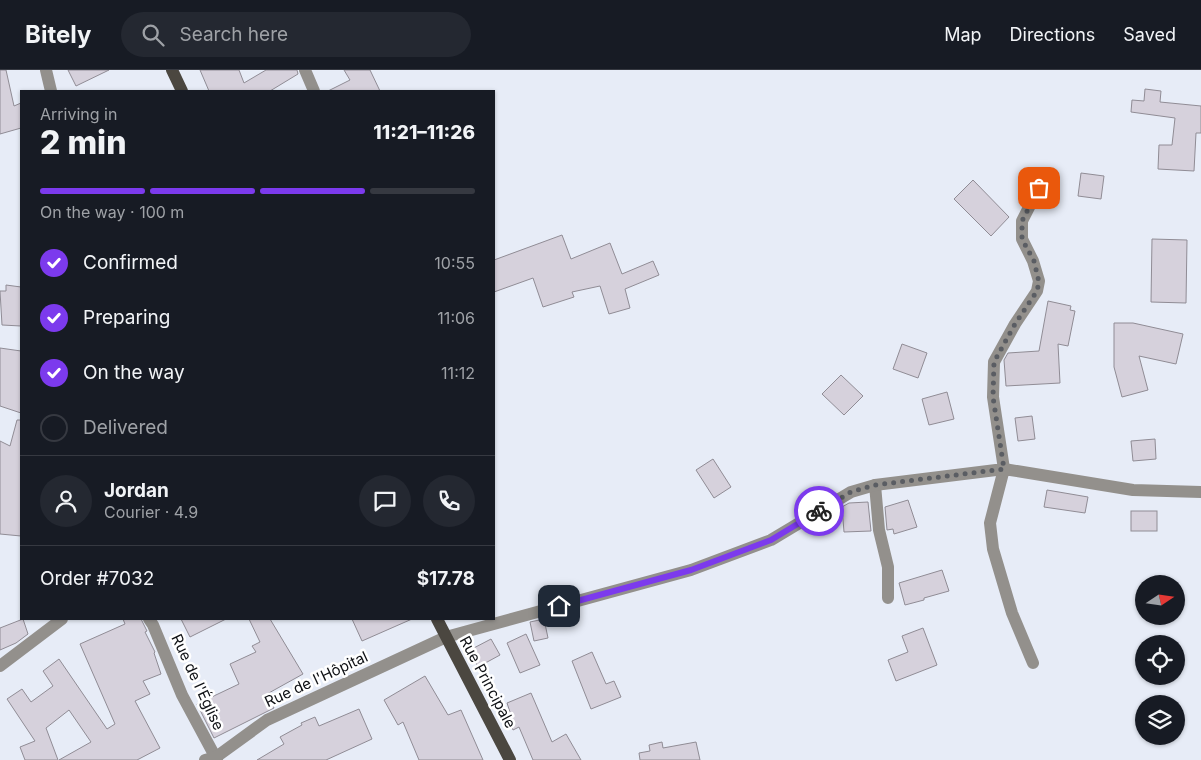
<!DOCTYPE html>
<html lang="en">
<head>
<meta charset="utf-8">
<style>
	body { margin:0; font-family:Inter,sans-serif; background:#242831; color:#f1f3f6; height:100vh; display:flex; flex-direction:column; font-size:19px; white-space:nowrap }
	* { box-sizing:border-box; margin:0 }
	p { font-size:16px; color:#9ea1a6 }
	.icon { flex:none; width:28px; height:28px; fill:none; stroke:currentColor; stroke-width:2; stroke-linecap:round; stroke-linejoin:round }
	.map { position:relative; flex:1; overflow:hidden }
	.panel { position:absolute; left:20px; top:20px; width:475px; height:530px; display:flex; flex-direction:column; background:#171b24; border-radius:0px; box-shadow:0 1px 4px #0004 }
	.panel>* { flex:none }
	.needle { width:32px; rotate:77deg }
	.controls { position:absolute; left:1135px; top:505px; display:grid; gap:10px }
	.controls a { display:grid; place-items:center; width:50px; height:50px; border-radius:50%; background:#171b24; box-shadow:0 1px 4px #0004; font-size:25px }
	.pin { position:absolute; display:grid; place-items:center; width:42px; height:42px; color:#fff; margin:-21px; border-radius:10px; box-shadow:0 2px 8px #0006 }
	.courier { position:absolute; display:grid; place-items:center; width:50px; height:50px; margin:-25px; border:4px solid #7c3aed; border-radius:50%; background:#fff; color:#222; box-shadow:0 1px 6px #0007 }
	.overview em { font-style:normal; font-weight:800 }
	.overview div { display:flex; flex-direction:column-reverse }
	.overview { display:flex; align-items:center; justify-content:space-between; height:85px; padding:0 20px }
	h1 { font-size:32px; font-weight:800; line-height:38px }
	.bar { display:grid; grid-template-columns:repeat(4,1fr); gap:8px 5px; align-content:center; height:60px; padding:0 20px }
	.bar i { height:6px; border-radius:4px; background:#363941 }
	.bar .active { background:#7c3aed }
	.bar p { grid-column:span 4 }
	.line { display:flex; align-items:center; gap:12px; padding:0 20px; border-top:1px solid #363941 }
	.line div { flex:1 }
	.round { display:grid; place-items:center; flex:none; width:52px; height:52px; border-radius:26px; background:#242831 }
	ol { padding:0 20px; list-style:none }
	li { display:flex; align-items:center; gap:15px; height:55px }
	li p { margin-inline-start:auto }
	li .icon { padding:5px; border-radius:50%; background:#7c3aed; color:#fff; stroke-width:4 }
	li:last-child { color:#9ea1a6 }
	li i { width:28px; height:28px; border:2px solid #363941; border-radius:50% }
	header { display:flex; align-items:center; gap:30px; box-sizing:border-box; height:70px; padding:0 25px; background:#171b24; border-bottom:1px solid #363941 }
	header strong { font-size:24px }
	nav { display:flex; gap:28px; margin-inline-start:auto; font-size:18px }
	.search { width:350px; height:45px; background:#242831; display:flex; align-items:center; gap:12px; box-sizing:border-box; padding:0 18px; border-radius:28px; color:#9ea1a6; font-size:19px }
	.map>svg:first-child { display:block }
	.building { fill:#d6d1dc; stroke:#908c95 }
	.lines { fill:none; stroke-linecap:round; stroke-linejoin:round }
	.minor { stroke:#93908c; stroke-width:12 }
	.tertiary { stroke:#93908c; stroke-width:12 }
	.primary { stroke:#4b4740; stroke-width:12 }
	.done { stroke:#5a5d63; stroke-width:5; stroke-dasharray:0 9 }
	.route { stroke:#7c3aed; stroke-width:6 }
	.labels { text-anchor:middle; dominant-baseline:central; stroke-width:5; stroke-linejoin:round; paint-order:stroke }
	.street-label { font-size:15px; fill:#0e1014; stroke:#fff }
</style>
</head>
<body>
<header>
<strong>Bitely</strong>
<div class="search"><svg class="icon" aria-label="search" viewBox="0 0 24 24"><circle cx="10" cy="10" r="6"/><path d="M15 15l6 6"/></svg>Search here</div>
<nav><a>Map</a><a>Directions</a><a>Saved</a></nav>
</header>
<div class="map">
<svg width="1201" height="690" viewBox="0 0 1201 690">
	<rect width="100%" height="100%" fill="#e7ecf7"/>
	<g class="building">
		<path d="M0,0h6l8,36 7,-3v25l-21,6z"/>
		<path d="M68,0h41l-33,16z"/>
		<path d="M200,0h39l5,13 22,-13h31l1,4 -28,17h-61z"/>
		<path d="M344,0h26l10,21h-52l22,-11z"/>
		<path d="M1145,19l16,2 -1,11 41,4v27h-5l-2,38 -36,-2 1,-24h13l3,-27 -44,-6 1,-12 12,1z"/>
		<path d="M1081,103l23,3 -3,23 -23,-3z"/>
		<path d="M973,110l36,37 -18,19 -37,-37z"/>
		<path d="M562,165l9,24 39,-16 12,31 31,-13 6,14 -34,14 5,19 -21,6 -9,-28 -28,6 2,5 -31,10 -10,-29 -39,14v-32z"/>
		<path d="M1152,169l35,1 -1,63 -35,-1z"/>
		<path d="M6,215l15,2v39l-19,-1 -2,-34h6z"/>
		<path d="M1048,231l23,5 -1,4 5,1 -7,35 -10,-2 2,39 -54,3 -2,-26 4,-7 31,-2z"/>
		<path d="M1114,253h19l50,11 -7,30 -37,-8 9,34 -26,7 -8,-30z"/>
		<path d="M902,274l25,9 -9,25 -25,-9z"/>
		<path d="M0,278l21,3v62l-21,-7z"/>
		<path d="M841,305l22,21 -19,19 -22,-21z"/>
		<path d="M947,322l7,27 -25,6 -7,-26z"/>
		<path d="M1032,346l3,23 -17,2 -3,-23z"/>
		<path d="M17,350h4v116l-21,-2v-93l10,5z"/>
		<path d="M1155,369l1,20 -23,2 -2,-20z"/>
		<path d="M713,389l18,28 -17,11 -18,-28z"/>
		<path d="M1047,420l41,7 -3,16 -41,-6z"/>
		<path d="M908,430l9,27 -23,7 -1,-5 -6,1 -2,-23z"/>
		<path d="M868,432l3,29 -27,1 -2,-25 7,-4z"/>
		<rect x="1131" y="441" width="26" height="20"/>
		<path d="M942,500l7,21 -25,7v2l-19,5 -6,-22z"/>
		<path d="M23,549l5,15 -12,9 -16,7v-22z"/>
		<path d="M123,549h18l6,12 -2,1 10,20 -1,1 7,21 -18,7 7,13 -15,7 25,47 -23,12h-78l32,-18 -22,-32 -23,18 12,32h-33l-5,-13 15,-6 -28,-42 15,-10 9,13 22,-16 -10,-15 16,-12 48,70 8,-5 -35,-80 45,-20z"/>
		<path d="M181,549h45l-36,18z"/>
		<path d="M249,549h21l33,55 -36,20 7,14 -60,30 -17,-34 42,-20 -9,-20 26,-12 -4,-6 8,-4z"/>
		<path d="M352,549h60l-50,22z"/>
		<path d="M544,549l4,19 -14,3 -4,-19z"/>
		<path d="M923,558l14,37 -41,16 -8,-21 20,-8 -6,-16z"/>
		<path d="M526,564l14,31 -20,8 -13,-30z"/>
		<path d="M491,569l9,16 -22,12 -8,-17z"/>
		<path d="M592,582l14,32 8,-3 7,16 -30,12 -19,-48z"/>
		<path d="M425,606l23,39 13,-5 22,50h-64l-16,-38 -5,3 -14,-25z"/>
		<path d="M531,623l21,49 14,-8 15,26h-48l-14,-33 -6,3 -7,-17 4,-1 -3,-9z"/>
		<path d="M359,639l13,30 -46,21h-69l27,-16 -4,-7 22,-12 -1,-2 14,-6 4,9z"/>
		<path d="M662,672l1,6 33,-6 4,18h-60l-1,-7 11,-2 -1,-6z"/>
	</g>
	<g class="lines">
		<g class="minor">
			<path d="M46,0l5,21"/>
			<path d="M305,0l9,21"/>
			<path d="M875,415l4,45 9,37v31"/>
			<path d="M149,549l4,6 29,70 35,65"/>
			<path d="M1033,593l-21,-50 -19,-64 -3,-26 14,-54 129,21 68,2"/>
			<path d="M205,690l11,-3 51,-37 179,-83 245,-67 80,-30 80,-48 24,-7 129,-16 -11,-72 1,-35 21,-38 22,-33 2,-10 -6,-20 -11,-22v-18l24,-47"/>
		</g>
		<path class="tertiary" d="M0,596l62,-47"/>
		<g class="primary">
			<path d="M172,0l10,21"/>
			<path d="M437,549l73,141"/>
		</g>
	</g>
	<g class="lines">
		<path class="done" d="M819,441l32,-19 24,-7 129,-16 -11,-72 1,-35 21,-38 22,-33 2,-9 -5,-21 -12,-22v-18l17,-33"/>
		<path class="route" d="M559,536l132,-36 80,-30 48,-29"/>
	</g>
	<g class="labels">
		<g class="street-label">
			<text transform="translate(316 609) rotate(-25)">Rue de l'Hôpital</text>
			<text transform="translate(198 612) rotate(65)">Rue de l'Église</text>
			<text transform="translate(488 612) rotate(62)">Rue Principale</text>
		</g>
	</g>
</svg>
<div class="controls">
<a><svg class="needle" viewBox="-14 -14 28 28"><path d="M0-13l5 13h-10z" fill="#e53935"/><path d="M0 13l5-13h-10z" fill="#9ea1a6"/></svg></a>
<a><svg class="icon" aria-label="locate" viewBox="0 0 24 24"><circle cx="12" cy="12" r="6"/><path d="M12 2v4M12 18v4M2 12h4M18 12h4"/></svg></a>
<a><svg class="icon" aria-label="layers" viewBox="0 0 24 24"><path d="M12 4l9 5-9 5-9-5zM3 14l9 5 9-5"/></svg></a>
</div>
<div class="pin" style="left:1039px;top:118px;background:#ea580c"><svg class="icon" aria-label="bag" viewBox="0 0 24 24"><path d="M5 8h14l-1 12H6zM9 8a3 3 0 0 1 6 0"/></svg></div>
<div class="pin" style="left:559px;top:536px;background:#1f2937"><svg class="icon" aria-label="home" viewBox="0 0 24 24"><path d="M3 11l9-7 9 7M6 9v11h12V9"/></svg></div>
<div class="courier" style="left:819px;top:441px"><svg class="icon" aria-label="bike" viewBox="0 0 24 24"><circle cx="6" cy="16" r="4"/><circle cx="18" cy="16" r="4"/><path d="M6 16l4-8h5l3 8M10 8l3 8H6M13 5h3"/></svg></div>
<section class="panel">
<div class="overview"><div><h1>2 min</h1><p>Arriving in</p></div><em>11:21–11:26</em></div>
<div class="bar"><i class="active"></i><i class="active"></i><i class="active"></i><i></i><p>On the way · 100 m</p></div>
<ol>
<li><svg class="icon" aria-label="check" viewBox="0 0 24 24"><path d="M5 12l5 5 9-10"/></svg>Confirmed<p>10:55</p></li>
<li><svg class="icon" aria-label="check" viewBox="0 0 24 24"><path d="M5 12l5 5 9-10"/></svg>Preparing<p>11:06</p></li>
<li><svg class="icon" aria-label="check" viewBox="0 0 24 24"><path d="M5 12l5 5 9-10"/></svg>On the way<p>11:12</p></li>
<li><i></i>Delivered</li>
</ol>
<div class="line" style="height:90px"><a class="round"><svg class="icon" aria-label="person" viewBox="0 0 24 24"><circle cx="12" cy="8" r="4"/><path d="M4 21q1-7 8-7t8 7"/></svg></a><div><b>Jordan</b><p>Courier · 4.9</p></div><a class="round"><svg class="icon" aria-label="chat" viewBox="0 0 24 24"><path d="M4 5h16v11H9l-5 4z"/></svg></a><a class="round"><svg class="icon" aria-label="phone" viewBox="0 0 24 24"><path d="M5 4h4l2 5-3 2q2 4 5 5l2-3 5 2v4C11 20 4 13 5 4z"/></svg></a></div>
<div class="line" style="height:65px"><div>Order #7032</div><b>$17.78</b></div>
</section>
</div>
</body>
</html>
